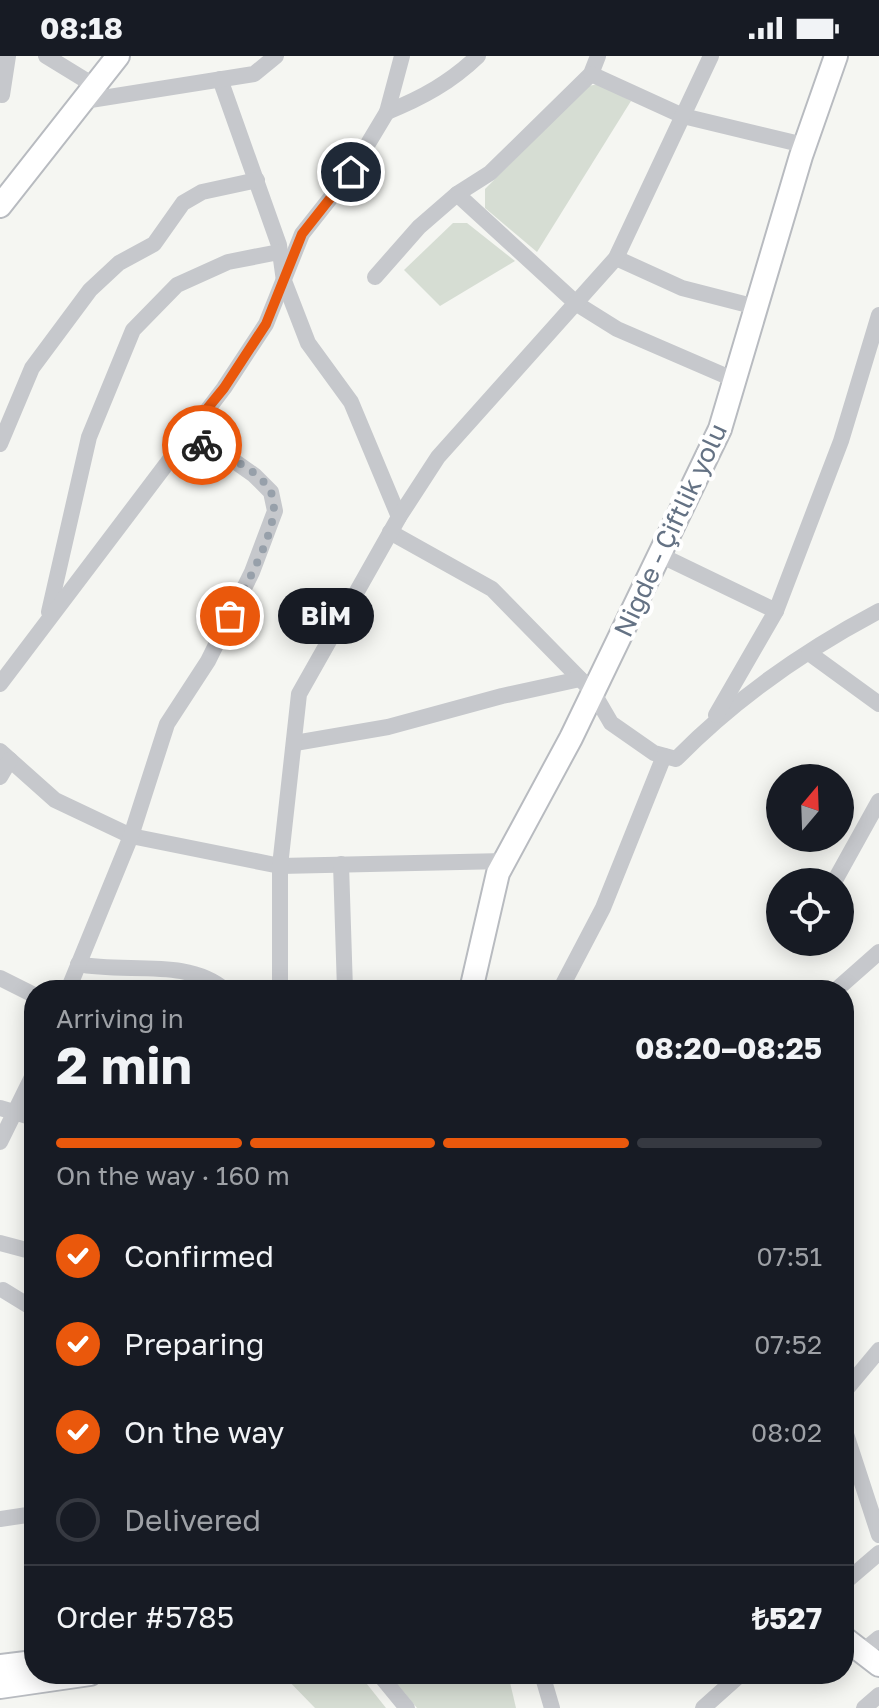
<!DOCTYPE html>
<html lang="en">
<head>
<meta charset="utf-8">
<style>
	body { margin:0; font-family:"Golos Text",sans-serif; background:#242831; color:#f1f3f6; height:100vh; display:flex; flex-direction:column; font-size:30px; white-space:nowrap }
	* { box-sizing:border-box; margin:0 }
	p { font-size:26px; color:#9ea1a6 }
	.icon { flex:none; width:44px; height:44px; fill:none; stroke:currentColor; stroke-width:2; stroke-linecap:round; stroke-linejoin:round }
	.map { position:relative; flex:1; overflow:hidden }
	.sheet { position:absolute; left:24px; top:924px; width:830px; height:704px; display:flex; flex-direction:column; background:#171b24; border-radius:32px; box-shadow:0 4px 20px #0003 }
	.sheet>* { flex:none }
	.needle { width:52px; rotate:19deg }
	.fabs { position:absolute; left:766px; top:708px; display:grid; gap:16px }
	.fabs a { display:grid; place-items:center; width:88px; height:88px; border-radius:50%; background:#171b24; box-shadow:0 4px 20px #0003; font-size:40px }
	.pin { position:absolute; display:grid; place-items:center; width:68px; height:68px; color:#fff; margin:-34px; border:4px solid #fff; border-radius:50%; box-shadow:0 2px 8px #0007 }
	.courier { position:absolute; display:grid; place-items:center; width:80px; height:80px; margin:-40px; border:6px solid #ea580c; border-radius:50%; background:#fff; color:#222; box-shadow:0 2px 10px #0007 }
	.bubble { position:absolute; height:56px; border-radius:28px; background:#171b24; box-shadow:0 4px 20px #0003; font-size:26px; font-weight:700; line-height:56px; text-align:center }
	.headline em { font-style:normal; font-weight:700 }
	.headline div { display:flex; flex-direction:column-reverse }
	.headline { display:flex; align-items:center; justify-content:space-between; height:136px; padding:0 32px }
	h1 { font-size:52px; font-weight:700; line-height:60px }
	.bar { display:grid; grid-template-columns:repeat(4,1fr); gap:12px 8px; align-content:center; height:96px; padding:0 32px }
	.bar i { height:10px; border-radius:6px; background:#363941 }
	.bar .selected { background:#ea580c }
	.bar p { grid-column:span 4 }
	.line { display:flex; align-items:center; gap:20px; padding:0 32px; border-top:2px solid #363941 }
	.line div { flex:1 }
	ol { padding:0 32px; list-style:none }
	li { display:flex; align-items:center; gap:24px; height:88px }
	li p { margin-inline-start:auto }
	li .icon { padding:8px; border-radius:50%; background:#ea580c; color:#fff; stroke-width:4 }
	li:last-child { color:#9ea1a6 }
	li i { width:44px; height:44px; border:4px solid #363941; border-radius:50% }
	.status { display:flex; justify-content:space-between; align-items:center; height:56px; padding:0 40px; background:#171b24; direction:ltr }
	.status svg { height:22px; fill:currentColor }
	.map>svg:first-child { display:block }
	.green { fill:#d6ddd3 }
	.lines { fill:none; stroke-linecap:round; stroke-linejoin:round }
	.secondary-casing { stroke:#b8bbc0; stroke-width:26 }
	.street { stroke:#c6c8cc; stroke-width:16 }
	.secondary { stroke:#fff; stroke-width:22 }
	.done { stroke:#97a0aa; stroke-width:8; stroke-dasharray:0 14.4 }
	.route { stroke:#ea580c; stroke-width:10 }
	.labels { text-anchor:middle; dominant-baseline:central; stroke-width:8; stroke-linejoin:round; paint-order:stroke }
	.street-label { font-size:26px; fill:#647284; stroke:#fff }
</style>
</head>
<body>
<div class="status"><b>08:18</b><svg viewBox="0 0 49 12"><path d="M0 12V9h3v3zM5 12V6h3v6zM10 12V3h3v9zM15 12V0h3v12zM26 1h20v11H26zM47 4h2v5h-2z"/></svg></div>
<div class="map">
<svg width="879" height="1652" viewBox="0 0 879 1652">
	<rect width="100%" height="100%" fill="#f5f6f2"/>
	<g class="green">
		<path d="M599,28l32,17 -94,151 -52,-44v-19l103,-103z"/>
		<path d="M453,167h14l48,38 -75,45 -36,-36z"/>
		<path d="M282,1618h77l27,34h-71z"/>
		<path d="M389,1618h119l8,34h-99z"/>
	</g>
	<g class="lines">
		<defs>
			<g id="secondary">
				<path d="M0,150l118,-150"/>
				<path d="M471,934l27,-117 73,-135 149,-309 81,-273 35,-100"/>
				<path d="M844,1582l35,27"/>
				<path d="M0,1610l34,-4"/>
				<path d="M0,1631l90,-13"/>
			</g>
		</defs>
		<use href="#secondary" class="secondary-casing"/>
		<g class="street">
			<path d="M46,0l49,30"/>
			<path d="M598,0l-7,18 -101,99 -33,21 120,110 40,25 118,51"/>
			<path d="M591,18l92,42 121,29"/>
			<path d="M220,23l59,166 5,36 24,62 43,59 48,115"/>
			<path d="M2,39l6,-39"/>
			<path d="M84,45l170,-27 22,-18"/>
			<path d="M387,56c35,-14 64,-30 91,-56"/>
			<path d="M616,202l66,30 74,19"/>
			<path d="M375,221l44,-50 38,-33"/>
			<path d="M0,388l32,-76 58,-78 29,-27 35,-19 29,-41 19,-11 55,-12"/>
			<path d="M390,476l102,57 101,103 18,31 43,30 22,6c59,-60 129,-109 203,-148"/>
			<path d="M660,499l116,56"/>
			<path d="M49,556l40,-175 44,-107 44,-45 51,-23 51,-10"/>
			<path d="M809,597l70,51"/>
			<path d="M0,628l224,-296 42,-64 36,-90 49,-62 36,-60 15,-56"/>
			<path d="M716,659l60,-104 65,-170 38,-126"/>
			<path d="M295,687l93,-16 114,-31 78,-17"/>
			<path d="M0,695l55,49 76,36 149,30 225,-5"/>
			<path d="M0,721l10,-17"/>
			<path d="M341,808l4,126"/>
			<path d="M834,826l45,-81"/>
			<path d="M78,908c46,10 109,-7 147,26"/>
			<path d="M0,922l34,17"/>
			<path d="M68,934l63,-154 36,-112 41,-63 44,-89 23,-61 -4,-19 -17,-17 -27,-19 -43,-19"/>
			<path d="M280,934v-124l19,-172 100,-177 39,-60 178,-199 95,-202"/>
			<path d="M560,934l43,-82 61,-152"/>
			<path d="M836,934l43,-38"/>
			<path d="M0,1052l34,10"/>
			<path d="M0,1086l34,-69"/>
			<path d="M0,1187l34,9"/>
			<path d="M3,1234l31,19"/>
			<path d="M844,1336l35,-42"/>
			<path d="M844,1372l35,107"/>
			<path d="M0,1463l34,-5"/>
			<path d="M844,1527l35,-30"/>
			<path d="M862,1596l17,-14"/>
			<path d="M379,1618l28,34"/>
			<path d="M542,1618l10,34"/>
			<path d="M703,1652l38,-34"/>
			<path d="M864,1652l15,-13"/>
		</g>
		<use href="#secondary" class="secondary"/>
	</g>
	<g class="lines">
		<path class="done" d="M202,389c22,10 61,26 70,50 11,28 -29,95 -42,121"/>
		<path class="route" d="M202,389l-18,-8 40,-49 42,-64 36,-90 49,-62"/>
	</g>
	<g class="labels">
		<g class="street-label">
			<text transform="translate(670 474) rotate(-65)">Niğde - Çiftlik yolu</text>
		</g>
	</g>
</svg>
<div class="fabs">
<a><svg class="needle" viewBox="-14 -14 28 28"><path d="M0-13l5 13h-10z" fill="#e53935"/><path d="M0 13l5-13h-10z" fill="#9ea1a6"/></svg></a>
<a><svg class="icon" aria-label="locate" viewBox="0 0 24 24"><circle cx="12" cy="12" r="6"/><path d="M12 2v4M12 18v4M2 12h4M18 12h4"/></svg></a>
</div>
<div class="pin" style="left:230px;top:560px;background:#ea580c"><svg class="icon" aria-label="bag" viewBox="0 0 24 24"><path d="M5 8h14l-1 12H6zM9 8a3 3 0 0 1 6 0"/></svg></div>
<div class="pin" style="left:351px;top:116px;background:#1f2937"><svg class="icon" aria-label="home" viewBox="0 0 24 24"><path d="M3 11l9-7 9 7M6 9v11h12V9"/></svg></div>
<div class="courier" style="left:202px;top:389px"><svg class="icon" aria-label="bike" viewBox="0 0 24 24"><circle cx="6" cy="16" r="4"/><circle cx="18" cy="16" r="4"/><path d="M6 16l4-8h5l3 8M10 8l3 8H6M13 5h3"/></svg></div>
<div class="bubble" style="left:278px;top:532px;width:96px">BİM</div>
<section class="sheet">
<div class="headline"><div><h1>2 min</h1><p>Arriving in</p></div><em>08:20–08:25</em></div>
<div class="bar"><i class="selected"></i><i class="selected"></i><i class="selected"></i><i></i><p>On the way · 160 m</p></div>
<ol>
<li><svg class="icon" aria-label="check" viewBox="0 0 24 24"><path d="M5 12l5 5 9-10"/></svg>Confirmed<p>07:51</p></li>
<li><svg class="icon" aria-label="check" viewBox="0 0 24 24"><path d="M5 12l5 5 9-10"/></svg>Preparing<p>07:52</p></li>
<li><svg class="icon" aria-label="check" viewBox="0 0 24 24"><path d="M5 12l5 5 9-10"/></svg>On the way<p>08:02</p></li>
<li><i></i>Delivered</li>
</ol>
<div class="line" style="height:104px"><div>Order #5785</div><b>₺527</b></div>
</section>
</div>
</body>
</html>
